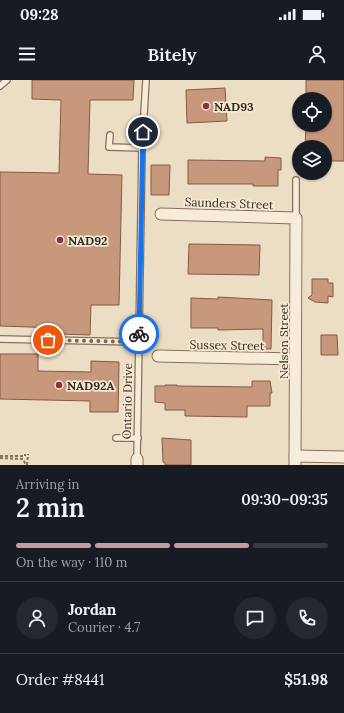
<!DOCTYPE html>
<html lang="en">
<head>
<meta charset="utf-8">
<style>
	body { margin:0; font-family:Lora,serif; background:#242831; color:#f1f3f6; height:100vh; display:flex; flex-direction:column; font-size:15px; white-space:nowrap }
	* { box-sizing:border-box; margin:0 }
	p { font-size:13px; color:#9ea1a6 }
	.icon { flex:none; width:22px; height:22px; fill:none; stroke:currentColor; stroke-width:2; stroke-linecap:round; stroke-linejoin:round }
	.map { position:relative; height:385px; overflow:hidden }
	.sheet { display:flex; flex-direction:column; background:#171b24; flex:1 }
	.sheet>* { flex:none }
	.buttons { position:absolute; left:292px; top:12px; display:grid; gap:8px }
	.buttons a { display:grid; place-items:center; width:40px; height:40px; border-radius:50%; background:#171b24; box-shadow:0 1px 3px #0004; font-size:20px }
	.pin { position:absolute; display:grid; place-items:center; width:34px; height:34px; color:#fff; margin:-17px; border:2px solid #fff; border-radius:50%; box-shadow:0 1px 4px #0007 }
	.courier { position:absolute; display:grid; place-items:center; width:40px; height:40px; margin:-20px; border:3px solid #1a73e8; border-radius:50%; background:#fff; color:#222; box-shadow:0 1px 5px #0007 }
	.summary em { font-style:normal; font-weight:600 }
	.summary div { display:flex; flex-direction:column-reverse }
	.summary { display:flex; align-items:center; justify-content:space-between; height:68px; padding:0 16px }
	h1 { font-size:26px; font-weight:600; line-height:30px }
	.bar { display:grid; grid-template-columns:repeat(4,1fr); gap:6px 4px; align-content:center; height:48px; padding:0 16px }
	.bar i { height:5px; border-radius:3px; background:#363941 }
	.bar .on { background:#c69ba0 }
	.bar p { grid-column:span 4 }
	.line { display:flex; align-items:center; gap:10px; padding:0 16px; border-top:1px solid #363941 }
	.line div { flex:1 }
	.round { display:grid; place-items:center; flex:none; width:42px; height:42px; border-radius:21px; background:#242831 }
	.status { display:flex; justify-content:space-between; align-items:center; height:28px; padding:0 20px; background:#171b24; direction:ltr }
	.status svg { height:11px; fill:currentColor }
	header { display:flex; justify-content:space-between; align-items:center; height:52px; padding:0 16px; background:#171b24; font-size:18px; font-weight:600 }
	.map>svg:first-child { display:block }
	.building { fill:#c8987d; stroke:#845944 }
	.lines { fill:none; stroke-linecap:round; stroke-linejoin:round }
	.lane-casing { stroke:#86705c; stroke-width:8 }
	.street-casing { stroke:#86705c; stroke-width:13 }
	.path { stroke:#86705c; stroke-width:2; stroke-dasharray:3 2; stroke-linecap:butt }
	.lane { stroke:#f7ecd8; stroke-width:5.5 }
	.street { stroke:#f7ecd8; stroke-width:11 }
	.done { stroke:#766859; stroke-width:4; stroke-dasharray:0 7.2 }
	.route { stroke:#1a73e8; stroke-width:5 }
	.poi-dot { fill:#923037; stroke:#f4e9d5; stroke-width:1.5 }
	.labels { text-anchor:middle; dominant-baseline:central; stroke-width:3.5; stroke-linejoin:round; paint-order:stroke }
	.poi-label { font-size:12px; font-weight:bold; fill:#37291f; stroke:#f4e9d5; text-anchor:start }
	.street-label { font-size:12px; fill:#37291f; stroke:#f4e9d5 }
</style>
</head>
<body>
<div class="status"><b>09:28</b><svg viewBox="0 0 49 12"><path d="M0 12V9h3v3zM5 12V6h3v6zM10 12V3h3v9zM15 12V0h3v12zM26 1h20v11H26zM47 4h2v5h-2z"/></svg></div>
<header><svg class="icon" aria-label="menu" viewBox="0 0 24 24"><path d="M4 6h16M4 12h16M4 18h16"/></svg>Bitely<svg class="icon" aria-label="person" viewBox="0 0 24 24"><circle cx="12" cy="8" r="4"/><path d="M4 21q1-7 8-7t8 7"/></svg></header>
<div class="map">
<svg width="344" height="385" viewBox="0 0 344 385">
	<rect width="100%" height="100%" fill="#ecdec5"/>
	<g class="building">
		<path d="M32,0h102l-1,20h-43l-2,74 34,1 -3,130h-28l-1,30 -30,-1v-6l-60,-2v-154l59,1 2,-73 -29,-1z"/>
		<path d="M306,0h38v81h-19v-14h-20l1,-22h19v-26h-19z"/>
		<path d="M225,8l2,33 -40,2 -1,-33z"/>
		<path d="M265,77l16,1v12h-3v16h-25v-2h-65v-24l77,1z"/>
		<path d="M151,85h19l-1,30h-18z"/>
		<path d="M189,164l71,1 -1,30 -71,-1z"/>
		<path d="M312,199h16v4h5v14l-5,-1v7l-13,-1 -7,-4 4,-3z"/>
		<path d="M218,217l54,3 -1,49h-8v-20l-45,1v-2h-27v-30l27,1z"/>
		<path d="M321,255h16l1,20h-17z"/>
		<path d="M0,274h38v17l53,1v-11l28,1 -1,50h-28v-11l-90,-2z"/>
		<path d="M252,301h18l2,12h-2v13h-23v11l-62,-1v-6h-20v-7l-10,-1v-16h10v-1h12v1l75,1z"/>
		<path d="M162,358l29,2v25h-26v-2l-2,-1z"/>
	</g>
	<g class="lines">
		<defs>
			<g id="lane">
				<path d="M0,6l7,-6"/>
				<path d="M110,55l-1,12 33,1"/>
				<path d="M296,138v-38"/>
				<path d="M0,259l139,3"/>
				<path d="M116,358h22"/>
				<path d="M137,379l5,-311 4,-68"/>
			</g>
			<g id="street">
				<path d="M161,134l135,4 -1,247"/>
				<path d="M158,276l137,3"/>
				<path d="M295,376l49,1"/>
				<path d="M137,385v-6"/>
			</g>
		</defs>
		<use href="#lane" class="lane-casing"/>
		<use href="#street" class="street-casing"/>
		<g class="path">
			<path d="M0,376h25v-2"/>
			<path d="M0,378l23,1 3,6"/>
			<path d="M27,385l1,-11"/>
		</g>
		<use href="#lane" class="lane"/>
		<use href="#street" class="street"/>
	</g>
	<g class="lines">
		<path class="done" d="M48,260l91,2v-8"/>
		<path class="route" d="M139,254l4,-202"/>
	</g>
	<g class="poi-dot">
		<circle cx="206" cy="26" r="4"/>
		<circle cx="60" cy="160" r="4"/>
		<circle cx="59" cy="305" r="4"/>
	</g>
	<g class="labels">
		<g class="poi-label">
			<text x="214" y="26">NAD93</text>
			<text x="68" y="160">NAD92</text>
			<text x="67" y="305">NAD92A</text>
		</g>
		<g class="street-label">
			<text transform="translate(229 123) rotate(2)">Saunders Street</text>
			<text transform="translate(283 261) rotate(-90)">Nelson Street</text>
			<text transform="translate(227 265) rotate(1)">Sussex Street</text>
			<text transform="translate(127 321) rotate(-89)">Ontario Drive</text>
		</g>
	</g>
</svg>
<div class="buttons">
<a><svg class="icon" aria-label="locate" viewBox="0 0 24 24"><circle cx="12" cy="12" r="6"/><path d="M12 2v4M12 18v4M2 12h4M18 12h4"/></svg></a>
<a><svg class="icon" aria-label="layers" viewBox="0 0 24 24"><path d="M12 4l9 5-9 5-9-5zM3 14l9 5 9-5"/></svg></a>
</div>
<div class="pin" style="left:48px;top:260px;background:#ea580c"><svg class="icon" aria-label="bag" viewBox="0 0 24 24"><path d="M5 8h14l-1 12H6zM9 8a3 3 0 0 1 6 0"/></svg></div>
<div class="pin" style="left:143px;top:52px;background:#1f2937"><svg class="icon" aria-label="home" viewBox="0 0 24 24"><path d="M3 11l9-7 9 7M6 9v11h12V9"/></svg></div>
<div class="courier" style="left:139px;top:254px"><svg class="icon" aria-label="bike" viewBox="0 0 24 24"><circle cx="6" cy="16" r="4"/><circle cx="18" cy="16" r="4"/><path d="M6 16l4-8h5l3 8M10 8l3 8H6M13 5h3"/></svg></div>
</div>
<section class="sheet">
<div class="summary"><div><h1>2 min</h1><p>Arriving in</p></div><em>09:30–09:35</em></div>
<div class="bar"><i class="on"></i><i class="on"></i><i class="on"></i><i></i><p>On the way · 110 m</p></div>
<div class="line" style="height:72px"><a class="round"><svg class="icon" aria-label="person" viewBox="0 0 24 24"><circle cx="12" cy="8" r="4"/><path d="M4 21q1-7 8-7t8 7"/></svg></a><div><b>Jordan</b><p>Courier · 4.7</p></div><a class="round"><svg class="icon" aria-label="chat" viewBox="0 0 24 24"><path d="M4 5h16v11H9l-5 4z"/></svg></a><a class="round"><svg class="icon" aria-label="phone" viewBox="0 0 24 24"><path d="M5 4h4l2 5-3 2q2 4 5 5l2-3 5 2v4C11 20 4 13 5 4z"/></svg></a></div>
<div class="line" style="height:52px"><div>Order #8441</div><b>$51.98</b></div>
</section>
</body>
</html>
